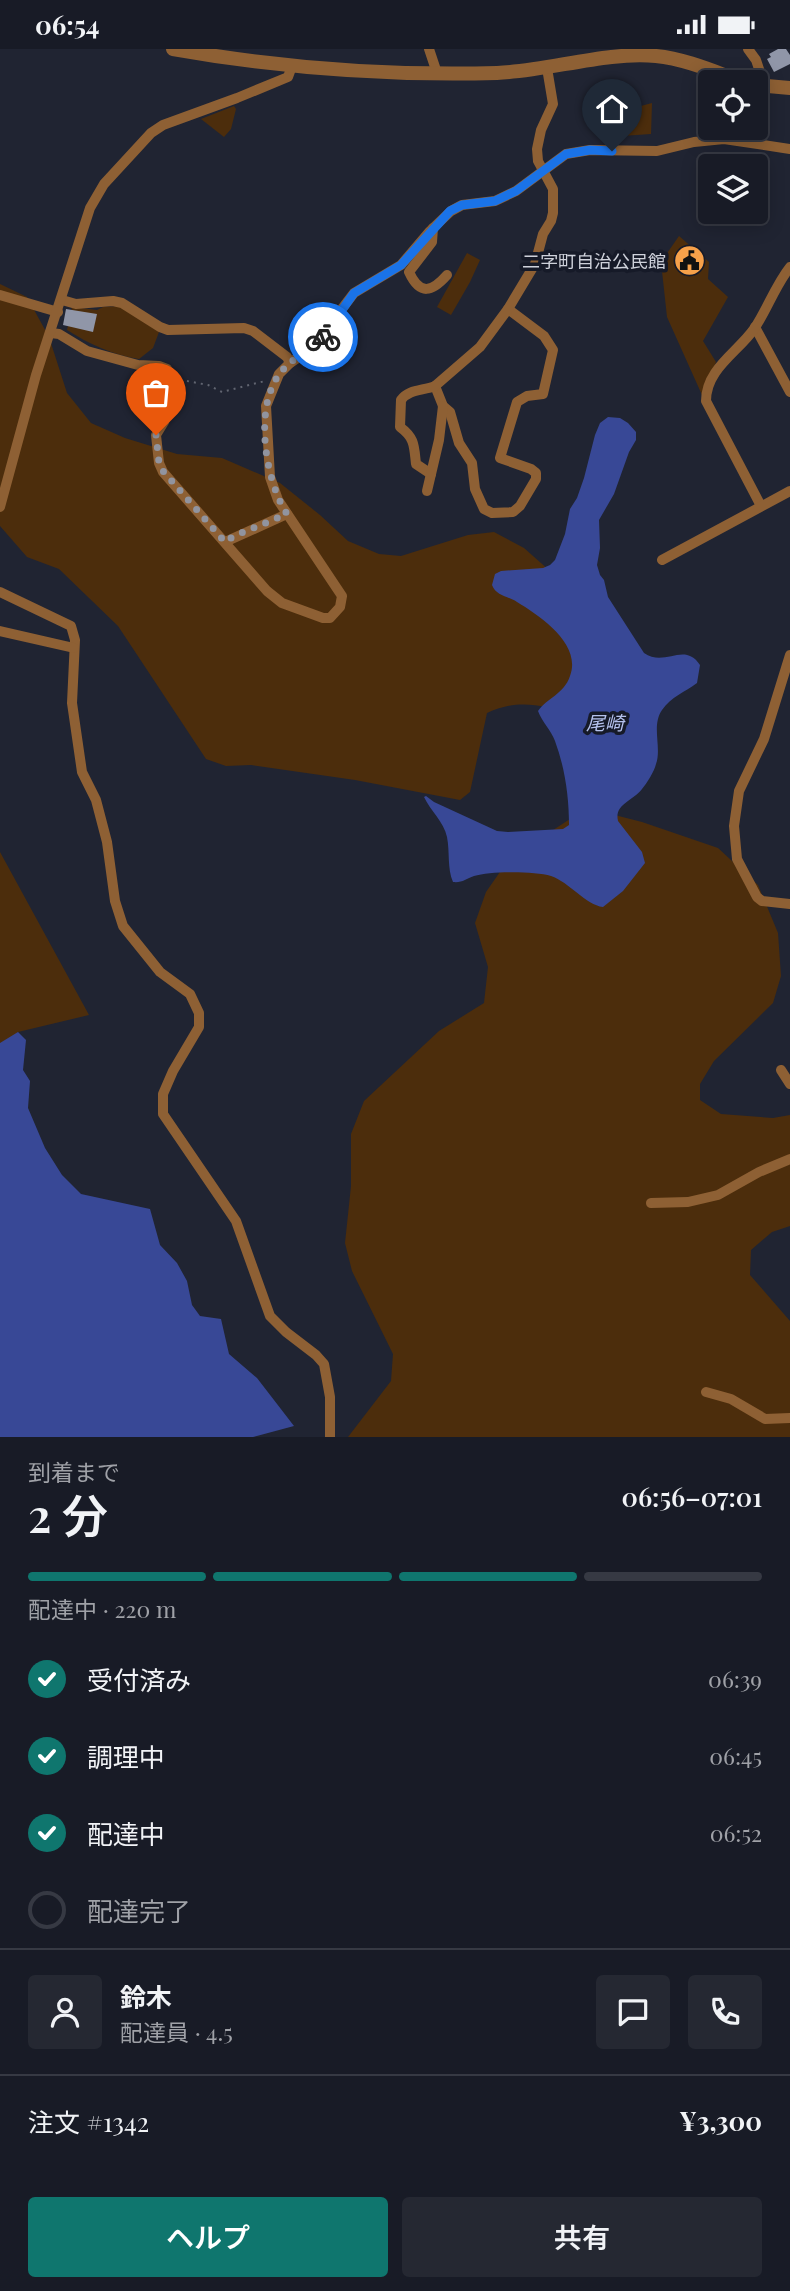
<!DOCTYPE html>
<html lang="ja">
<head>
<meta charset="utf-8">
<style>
	body { margin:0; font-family:"Playfair Display","Noto Sans JP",serif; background:#252832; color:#f1f3f6; height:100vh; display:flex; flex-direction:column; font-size:26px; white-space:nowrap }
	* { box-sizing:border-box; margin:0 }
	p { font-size:23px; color:#9fa1a7 }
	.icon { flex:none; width:38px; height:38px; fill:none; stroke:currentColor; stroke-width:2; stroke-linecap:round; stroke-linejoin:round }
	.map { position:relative; height:1388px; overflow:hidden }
	.side { display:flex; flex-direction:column; background:#181b26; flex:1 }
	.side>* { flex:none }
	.tools { position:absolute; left:698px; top:21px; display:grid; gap:14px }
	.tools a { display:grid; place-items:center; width:70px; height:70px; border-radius:7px; background:#181b26; box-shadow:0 4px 18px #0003,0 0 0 2px #363943; font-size:35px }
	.pin { position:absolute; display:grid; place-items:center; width:60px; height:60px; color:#fff; margin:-72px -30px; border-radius:50% 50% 50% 0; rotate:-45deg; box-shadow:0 0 7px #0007 }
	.pin .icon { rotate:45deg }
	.courier { position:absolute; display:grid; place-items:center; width:70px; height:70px; margin:-35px; border:5px solid #1a73e8; border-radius:50%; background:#fff; color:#222; box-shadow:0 2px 9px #0007 }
	.headline em { font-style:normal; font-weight:600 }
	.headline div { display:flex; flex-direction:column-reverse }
	.headline { display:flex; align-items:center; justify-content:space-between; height:119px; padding:0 28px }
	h1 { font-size:46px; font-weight:600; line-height:52px }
	.bar { display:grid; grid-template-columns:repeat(4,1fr); gap:10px 7px; align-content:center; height:84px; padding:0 28px }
	.bar i { height:9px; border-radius:5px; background:#363943 }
	.bar .selected { background:#0f766e }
	.bar p { grid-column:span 4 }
	.line { display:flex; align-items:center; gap:18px; padding:0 28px; border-top:2px solid #363943 }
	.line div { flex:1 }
	.round { display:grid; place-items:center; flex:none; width:74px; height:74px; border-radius:7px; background:#252832 }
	ol { padding:0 28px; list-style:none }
	li { display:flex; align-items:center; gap:21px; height:77px }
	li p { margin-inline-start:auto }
	li .icon { padding:7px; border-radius:50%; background:#0f766e; color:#fff; stroke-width:4 }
	li:last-child { color:#9fa1a7 }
	li i { width:38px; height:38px; border:4px solid #363943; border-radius:50% }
	.cta { display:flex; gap:14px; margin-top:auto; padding:14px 28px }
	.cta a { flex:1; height:80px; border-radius:7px; background:#0f766e; color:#fff; font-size:28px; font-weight:600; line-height:80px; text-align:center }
	.cta a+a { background:#252832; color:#f1f3f6 }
	.status { display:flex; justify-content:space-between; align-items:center; height:49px; padding:0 35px; background:#181b26; direction:ltr }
	.status svg { height:19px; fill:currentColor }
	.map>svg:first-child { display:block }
	.green { fill:#4c2d0c }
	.water { fill:#384896 }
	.building { fill:#9096a8 }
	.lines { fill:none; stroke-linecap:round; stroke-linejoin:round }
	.path { stroke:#616571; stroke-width:2; stroke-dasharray:2 5; stroke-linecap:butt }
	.minor { stroke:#8e6034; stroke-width:10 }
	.tertiary { stroke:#8e6034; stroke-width:14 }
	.done { stroke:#91949f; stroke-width:7; stroke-dasharray:0 12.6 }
	.route { stroke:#1a73e8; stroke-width:9 }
	.labels { text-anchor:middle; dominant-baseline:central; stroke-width:7; stroke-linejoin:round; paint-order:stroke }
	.poi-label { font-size:18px; fill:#ced1da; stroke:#161a28; text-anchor:end }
	.water-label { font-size:19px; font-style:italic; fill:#b4c1ec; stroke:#161a28 }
</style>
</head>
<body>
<div class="status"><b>06:54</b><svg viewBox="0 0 49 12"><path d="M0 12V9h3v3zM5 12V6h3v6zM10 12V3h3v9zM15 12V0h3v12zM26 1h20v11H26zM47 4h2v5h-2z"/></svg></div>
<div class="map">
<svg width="790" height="1388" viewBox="0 0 790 1388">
	<rect width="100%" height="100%" fill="#202432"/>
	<g class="green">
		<path d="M652,54l-1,31 -44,3v-14l4,-9z"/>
		<path d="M234,57l2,3 -5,20 -7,8 -23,-18z"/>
		<path d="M679,187l30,26 -1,17 20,18 -25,44 13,21 -14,33 -35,-78 -6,-55z"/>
		<path d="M467,204l13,7 -10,22 -19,33 -14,-8z"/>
		<path d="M0,235l27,13 22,40 18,56 24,30 34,15 52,16 45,4 58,25 40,32 28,26 31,13 22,2 67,-21 26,-3 30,16 35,31 35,48 -21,85c-34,-6 -53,-14 -86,1l-17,79 -10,8 -105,-20 -104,-15 -25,1 -20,-7 -88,-133 -59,-57 -32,-12 -27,-31z"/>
		<path d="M120,257l39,26 -6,16 -14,11c-26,-4 -50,-15 -72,-29l5,-23 25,3 6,-3z"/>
		<path d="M603,763l39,10 76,26 40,37 20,48 3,43 -8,27 -59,58 -14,23v16l21,14 52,4 17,-3v111l-18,6 -21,18 -1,25 40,46v116h-442l43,-56 2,-27 -41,-83 -7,-28 6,-57v-52l13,-33 75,-70 45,-28 4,-36 -13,-44 11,-31 23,-33 67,-44z"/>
		<path d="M0,803l89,163 -71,17 -18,18z"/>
	</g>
	<g class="water">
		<path d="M608,368l12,1 8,5 8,9v8l-7,12 -15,42 -15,26 1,28 -3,17 3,10 4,5 4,17 36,56c21,15 40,-12 56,12l-3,18c-12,9 -26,14 -35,27 -11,16 0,37 -6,54 -2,8 -9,19 -14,25 -9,12 -28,15 -24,32l24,31 3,11 -22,28 -20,16c-17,-2 -34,-25 -52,-31 -17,-5 -60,-5 -77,0 -8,3 -12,7 -21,6 -6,-14 -3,-30 -6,-45 -3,-15 -17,-27 -23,-40l2,-1 8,6 63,29 11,1 55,-3 6,-4c0,-28 -4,-57 -14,-84 -4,-11 -13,-19 -17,-30 9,-13 26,-17 32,-35 12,-32 -30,-60 -53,-74 -9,-6 -21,-6 -25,-17l3,-11 6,-3 42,-3 7,-3 5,-5 10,-26 5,-25 7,-11 7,-20 11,-43 5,-12z"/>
		<path d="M18,983l8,8 -3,30 7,11 -2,27 17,40 17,27 19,19 69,15 10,36 17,18 10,18 5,24 8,11 21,3 8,35 28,24 37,48 -41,11h-253v-394z"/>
	</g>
	<g class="building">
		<path d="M778,0h8l4,6v9l-16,8 -7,-13 4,-2 -2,-3z"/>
		<path d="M688,197l15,15 -12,13 -12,-9 3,-3 -5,-4z"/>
		<path d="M66,260l31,5 -4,18 -30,-7z"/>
	</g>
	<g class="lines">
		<path class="path" d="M187,332l21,4 14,7 43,-11"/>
		<g class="minor">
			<path d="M429,0l8,24"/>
			<path d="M748,0l8,11 9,27"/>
			<path d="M433,179l-1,14 -23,30c11,24 23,20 38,3"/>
			<path d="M0,246l58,17"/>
			<path d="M62,251l14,4 37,-3 9,2 38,24 8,3 76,-2 9,3 34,26 3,6"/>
			<path d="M755,278l35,65"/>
			<path d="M51,284l8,1 28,17 51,14 21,1 8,3 8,14v8l-11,31 -8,13 3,28 4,9 104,119 15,12 41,15h7l10,-11 2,-11 -64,-96 -8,-23 -4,-71 13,-32 11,-11 22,-15 42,-55 47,-28 29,-34 21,-20 11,-6 33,-4 21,-10 50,-37 24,-4 67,1 37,-9 30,-3 66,10"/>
			<path d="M435,337l8,20 7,6 9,31 13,20 3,26 9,20 8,4 21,-1 7,-6 16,-27v-6l-5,-4 -31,-11 17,-56 10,-6 16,-2 10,-44 -9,-14 -36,-27"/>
			<path d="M431,425l-15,-10c-2,-18 -1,-26 -16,-37l1,-27c8,-11 22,-9 34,-14l45,-39 28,-38 27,-45 8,-30 8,-13 2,-8v-24l-15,-28 -1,-12 4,-19 12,-26 -6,-36"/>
			<path d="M427,442l12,-51 4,-34"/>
			<path d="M761,457l-55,-105c0,-32 31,-48 48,-72 13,-19 21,-43 36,-62"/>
			<path d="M0,458l36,-132 54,-167 14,-24 47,-51 12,-8 74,-27 51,-21 4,-11"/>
			<path d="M225,493l62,-28"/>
			<path d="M662,511l128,-69"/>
			<path d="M0,543l71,34 4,14 -3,63 10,69 14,28 11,42 8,59 8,25 37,46 30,22 9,19v14l-26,44 -10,23v20l73,107 34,95 16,16 30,23 8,9 6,33v40"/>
			<path d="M0,582l74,17"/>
			<path d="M790,606l-26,84 -25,52 -5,35 3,33 20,38 5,4 28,3"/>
			<path d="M781,1021l9,14"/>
			<path d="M651,1154l37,-1 30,-7 41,-23 31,-13"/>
			<path d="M706,1343l25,7 34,20 25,-1"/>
		</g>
		<g class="tertiary">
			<path d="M173,0c107,19 215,27 324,24 51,-2 111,-22 159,-17 30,3 59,16 87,26"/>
			<path d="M756,36l34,3"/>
		</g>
	</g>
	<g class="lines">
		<path class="done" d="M156,386l3,28 4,8 62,71 9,-6 53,-22c-22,-34 -34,-108 -6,-142 11,-14 29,-21 42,-35"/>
		<path class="route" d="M323,288l31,-44 47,-28 49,-54 12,-6 33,-4 21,-10 50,-37 24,-4 22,1"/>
	</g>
	<defs>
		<symbol id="civic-disc" viewBox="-11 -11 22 22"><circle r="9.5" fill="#f7a14a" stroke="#161a28"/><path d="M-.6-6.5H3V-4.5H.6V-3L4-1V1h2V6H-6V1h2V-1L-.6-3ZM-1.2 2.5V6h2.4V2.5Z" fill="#111"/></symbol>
	</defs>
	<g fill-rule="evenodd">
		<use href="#civic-disc" x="672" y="194" width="35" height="35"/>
	</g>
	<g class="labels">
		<g class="poi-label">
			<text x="666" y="212">二字町自治公民館</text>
		</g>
		<g class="water-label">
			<text x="605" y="673">尾崎</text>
		</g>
	</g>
</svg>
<div class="tools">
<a><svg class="icon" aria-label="locate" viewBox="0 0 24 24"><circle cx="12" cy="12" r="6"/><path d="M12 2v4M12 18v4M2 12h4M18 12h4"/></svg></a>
<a><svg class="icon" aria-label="layers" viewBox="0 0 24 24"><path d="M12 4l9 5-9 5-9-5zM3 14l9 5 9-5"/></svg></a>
</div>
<div class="pin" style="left:156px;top:386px;background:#ea580c"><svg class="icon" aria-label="bag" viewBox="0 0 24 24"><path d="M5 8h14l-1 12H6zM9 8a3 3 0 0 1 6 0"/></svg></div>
<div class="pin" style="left:612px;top:102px;background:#1f2937"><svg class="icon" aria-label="home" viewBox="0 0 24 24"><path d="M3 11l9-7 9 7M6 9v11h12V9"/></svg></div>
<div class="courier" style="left:323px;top:288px"><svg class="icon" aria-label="bike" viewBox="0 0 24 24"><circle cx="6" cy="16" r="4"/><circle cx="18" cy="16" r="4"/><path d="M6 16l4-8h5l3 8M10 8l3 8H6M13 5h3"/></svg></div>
</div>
<section class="side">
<div class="headline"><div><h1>2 分</h1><p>到着まで</p></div><em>06:56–07:01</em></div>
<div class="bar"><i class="selected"></i><i class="selected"></i><i class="selected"></i><i></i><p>配達中 · 220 m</p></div>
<ol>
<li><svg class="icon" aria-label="check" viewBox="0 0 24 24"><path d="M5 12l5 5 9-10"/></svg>受付済み<p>06:39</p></li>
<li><svg class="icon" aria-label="check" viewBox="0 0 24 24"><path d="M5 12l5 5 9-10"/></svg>調理中<p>06:45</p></li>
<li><svg class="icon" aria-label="check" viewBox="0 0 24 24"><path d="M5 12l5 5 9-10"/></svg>配達中<p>06:52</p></li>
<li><i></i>配達完了</li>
</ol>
<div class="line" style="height:126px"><a class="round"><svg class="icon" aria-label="person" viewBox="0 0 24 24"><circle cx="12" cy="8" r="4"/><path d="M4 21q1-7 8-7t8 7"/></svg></a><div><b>鈴木</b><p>配達員 · 4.5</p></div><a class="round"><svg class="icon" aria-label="chat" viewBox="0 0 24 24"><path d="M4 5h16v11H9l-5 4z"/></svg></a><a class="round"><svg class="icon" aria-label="phone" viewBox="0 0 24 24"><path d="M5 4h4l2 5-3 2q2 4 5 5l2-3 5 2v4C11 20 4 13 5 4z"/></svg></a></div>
<div class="line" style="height:91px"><div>注文 #1342</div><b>¥3,300</b></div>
<div class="cta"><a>ヘルプ</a><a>共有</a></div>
</section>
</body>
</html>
